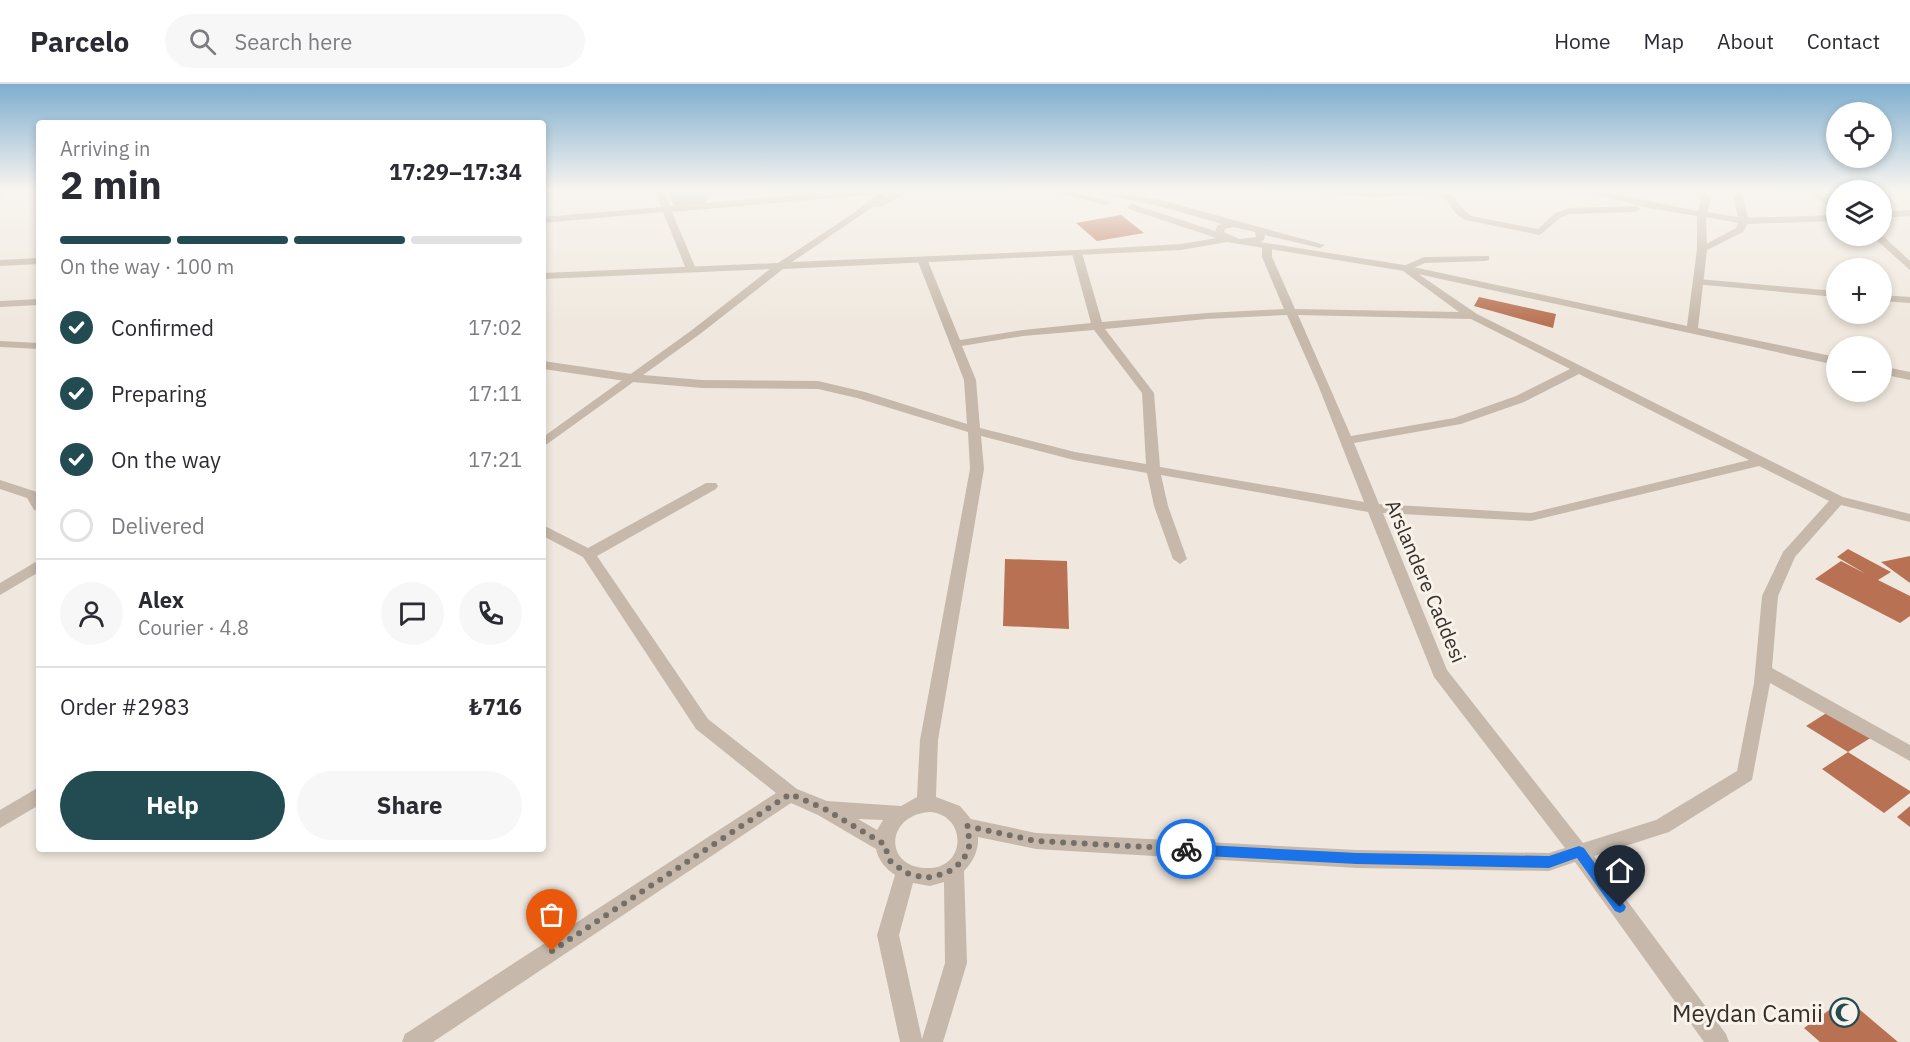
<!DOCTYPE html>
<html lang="en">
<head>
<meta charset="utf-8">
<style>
	body { margin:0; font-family:"IBM Plex Sans",sans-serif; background:#f7f7f7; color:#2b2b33; height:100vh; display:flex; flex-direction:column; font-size:22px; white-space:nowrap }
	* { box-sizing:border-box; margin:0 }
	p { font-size:20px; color:#7c7c81 }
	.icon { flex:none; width:33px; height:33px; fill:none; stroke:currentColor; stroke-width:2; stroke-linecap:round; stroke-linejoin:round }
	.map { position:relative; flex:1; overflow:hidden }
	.drawer { position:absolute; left:36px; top:36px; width:510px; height:732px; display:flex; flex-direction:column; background:#fff; border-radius:6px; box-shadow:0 3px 9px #0003 }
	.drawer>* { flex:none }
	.tools { position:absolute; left:1826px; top:18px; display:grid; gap:12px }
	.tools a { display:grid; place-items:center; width:66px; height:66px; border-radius:50%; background:#fff; box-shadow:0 3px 9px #0003; font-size:30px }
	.pin { position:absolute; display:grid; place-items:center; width:51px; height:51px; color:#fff; margin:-62px -26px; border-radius:50% 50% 50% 0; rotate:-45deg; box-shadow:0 0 6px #0007 }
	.pin .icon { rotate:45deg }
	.courier { position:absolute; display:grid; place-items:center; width:60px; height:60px; margin:-30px; border:4px solid #1a73e8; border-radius:50%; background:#fff; color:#222; box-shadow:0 2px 8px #0007 }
	.headline em { font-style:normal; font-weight:700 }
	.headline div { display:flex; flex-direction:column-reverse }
	.headline { display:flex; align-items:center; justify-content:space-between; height:102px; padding:0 24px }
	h1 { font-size:39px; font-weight:700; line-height:45px }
	.bar { display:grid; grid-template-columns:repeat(4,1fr); gap:9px 6px; align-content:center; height:72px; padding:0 24px }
	.bar i { height:8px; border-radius:4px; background:#e1e1e2 }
	.bar .active { background:#234c52 }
	.bar p { grid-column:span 4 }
	.line { display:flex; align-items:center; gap:15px; padding:0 24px; border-top:2px solid #e1e1e2 }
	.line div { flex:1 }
	.round { display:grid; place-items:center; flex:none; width:63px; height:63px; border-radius:32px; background:#f7f7f7 }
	ol { padding:0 24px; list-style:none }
	li { display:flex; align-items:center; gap:18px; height:66px }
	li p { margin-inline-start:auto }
	li .icon { padding:6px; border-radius:50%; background:#234c52; color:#fff; stroke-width:4 }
	li:last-child { color:#7c7c81 }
	li i { width:33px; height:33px; border:3px solid #e1e1e2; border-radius:50% }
	.action { display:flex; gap:12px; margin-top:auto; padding:12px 24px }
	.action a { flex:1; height:69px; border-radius:36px; background:#234c52; color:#fff; font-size:24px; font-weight:700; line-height:69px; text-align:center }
	.action a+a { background:#f7f7f7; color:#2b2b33 }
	header { display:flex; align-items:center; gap:36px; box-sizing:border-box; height:84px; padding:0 30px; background:#fff; border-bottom:2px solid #e1e1e2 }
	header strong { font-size:28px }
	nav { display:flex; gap:33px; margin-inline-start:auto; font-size:21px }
	.search { width:420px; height:54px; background:#f7f7f7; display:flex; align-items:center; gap:15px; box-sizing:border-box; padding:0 21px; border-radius:33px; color:#7c7c81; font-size:22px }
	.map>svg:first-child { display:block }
	.green { fill:#b1bd9f }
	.building { fill:#b87253 }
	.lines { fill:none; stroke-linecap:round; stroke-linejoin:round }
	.minor { fill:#c6b9ab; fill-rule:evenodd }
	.tertiary { fill:#c6b9ab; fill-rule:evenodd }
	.route { fill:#1a73e8 }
	.done { stroke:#766f68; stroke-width:6; stroke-dasharray:0 10.8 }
	.labels { text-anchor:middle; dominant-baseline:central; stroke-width:6; stroke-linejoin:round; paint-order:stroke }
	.street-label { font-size:20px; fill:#352e29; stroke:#f8f2ea }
	.near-poi-label { font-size:24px; fill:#352e29; stroke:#f8f2ea; text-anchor:end }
</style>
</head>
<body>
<header>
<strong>Parcelo</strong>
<div class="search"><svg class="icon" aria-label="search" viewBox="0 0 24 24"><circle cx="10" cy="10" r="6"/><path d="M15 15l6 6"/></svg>Search here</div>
<nav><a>Home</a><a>Map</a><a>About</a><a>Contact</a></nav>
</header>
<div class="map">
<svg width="1910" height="958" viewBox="0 0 1910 958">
	<rect width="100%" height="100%" fill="#f0e8de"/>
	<path class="green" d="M668,107h46l-11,13 -29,2z"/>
	<g class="building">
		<path d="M1121,131l23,18 -47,8 -21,-18z"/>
		<path d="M1479,213l77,17 -3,14 -79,-22z"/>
		<path d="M1848,465l43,23 -13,8 32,16v20l-10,7 -85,-44 26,-18 25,13 -29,-17z"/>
		<path d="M1910,472v27l-29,-21z"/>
		<path d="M1005,475l62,2 2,68 -66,-3z"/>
		<path d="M1828,628l44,25 -24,15 -42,-26z"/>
		<path d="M1848,668l62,39v2l-26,20 -62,-44z"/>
		<path d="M1910,722v21l-13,-10z"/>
		<path d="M1846,914l52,44h-78l-16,-14z"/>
	</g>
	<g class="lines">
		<g class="minor">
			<path d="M0,107h7l-7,5z"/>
			<path d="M655,107h9l6,15 176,-15h39l-4,3 -209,18 24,57 -5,3 -5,-3 -23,-57 -120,11v-6l118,-10z"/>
			<path d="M1318,107h133l-2,2c9,7 13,17 22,23l67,13 17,-16 14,-5 67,-2 5,3 -5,3 -66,2 -9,3 -21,18 -75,-15 -9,-6 -8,-12 -10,-8 -64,3 -52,-3z"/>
			<path d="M1584,107h17l97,20 3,-12 -6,-8h9l7,8 -4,13 37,6 92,-3v6l-92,3 -38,-7 1,32 -5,3 -5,-3v-33l-48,-8z"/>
			<path d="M1806,107h11l19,13v7z"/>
			<path d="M1910,126v6l-29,2v-6z"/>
			<path d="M1881,150l29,27v9l-38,-34z"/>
			<path d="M1267,159l5,3v11l23,52 164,3 -60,-44 25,-11 65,-1v4l-4,1 -60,2 -14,6 66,45 366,183 67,17v8l-69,-17 -46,52 -17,39 -6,72 138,77v16l-140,-78 -18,97 -83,52 -75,24 132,178 3,8h-25l-129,-180 -26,9 -192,-3 -321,-19 -58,-12c1,13 -5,25 -14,34l3,92 -24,79h-43l-23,-107 18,-60c-9,-6 -17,-15 -19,-26l-58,-34 -27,-12 -358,239h-31l3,-8 371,-241 -80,-64 -113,-172 -40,-21v-11l45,23 118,-65h10l2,3 -2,3 -119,67 111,163 89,70 30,12 74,5 16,-9 3,-57 50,-271 -2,-37 -111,-34 -39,-9 -116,-1 -70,-6 -89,-13v-8l89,13 70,6 116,1 47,11 102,32 -3,-44 -47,-121 1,-2 9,2 33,81 63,-10 68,-7 -19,-70 5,-3 5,3 20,69 104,-9 78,-4 -22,-52v-11zM1287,231l31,70 46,117 -204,-35 -6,-74 -49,-64 101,-10zM1298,231l173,4 99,50 -54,27 -62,22 -103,18zM1094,246l48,63 4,71 -71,-12 -95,-24 -4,-48 -14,-34 61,-10zM1579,290l170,86 -218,53 -152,-9 -25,-61 107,-19 63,-22zM981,352l93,24 73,13 7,33 19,53 7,5 7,-5 -19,-53 -7,-31 207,37 66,165 131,171 -16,5 -192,-3 -321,-17 -65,-14 -11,-13 -24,-9 2,-57 46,-271zM1759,382l70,35 -46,51 -21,44 -8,87 -17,88 -81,49 -73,23 -136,-173 -64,-157 148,8zM931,728c36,4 35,55 -1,56 -47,2 -46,-54 1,-56zM858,735l25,1 -6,10zM944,798l1,81 -23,76 -23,-104 14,-52 17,3z"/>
			<path d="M39,174v6l-39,2v-6z"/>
			<path d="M1698,195l138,12v6l-142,-13 -1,-2z"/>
			<path d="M1881,211l29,2v6l-29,-2z"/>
			<path d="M0,257l39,2v6l-39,-2z"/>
			<path d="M0,396l37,12 2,19 -5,-1 -7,-12 -27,-9z"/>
			<path d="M39,476v12l-39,23v-12z"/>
		</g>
		<g class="tertiary">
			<path d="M881,107h10l-9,8 16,-8h12l-29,16 -7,-1 -82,56 285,-12 104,-6 35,-6 -87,-29 -2,-2 5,-3 83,27 3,-6 4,-1 -59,-17 -73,-16h20l54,10 161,44 -5,3 -55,-13 -1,5 -4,2 144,23 283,61 10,-77 39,-21 3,-7 -7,-30h9l8,30 -6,11 -36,18 -9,78 138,29v8l-432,-94 -177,-29 -46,8 -398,19 -83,65 -157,113v-10l149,-107 78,-61 -227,10v-6l235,-10 76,-50zM1233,143l22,5 1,5 -17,2 -15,-7 1,-3z"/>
			<path d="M1049,107h18l44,11 -5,3z"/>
			<path d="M39,215v6l-39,2v-6z"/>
			<path d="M1881,282l29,6v8l-29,-6z"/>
			<path d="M39,703v18l-39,23v-18z"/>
		</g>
	</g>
	<linearGradient id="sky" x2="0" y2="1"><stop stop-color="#7eaecf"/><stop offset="0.44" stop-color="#f8f5f0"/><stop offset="1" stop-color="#f8f5f0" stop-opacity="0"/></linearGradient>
	<rect width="1910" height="241" fill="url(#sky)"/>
	<path class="route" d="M1186,760l171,9 192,3 30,-10 5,2 42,59 -2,4 -4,2 -5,-2 -38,-53 -28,10 -192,-4 -171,-9 -6,-6z"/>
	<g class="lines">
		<path class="done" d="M552,867l238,-157 35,15 59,35 6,17 16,12 20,5 21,-5 16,-12 7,-17 -3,-18 69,15 150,8"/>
	</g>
	<defs>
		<symbol id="mosque-ring" viewBox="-11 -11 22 22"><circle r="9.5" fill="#f8f2ea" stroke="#234c52" stroke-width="1.5"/><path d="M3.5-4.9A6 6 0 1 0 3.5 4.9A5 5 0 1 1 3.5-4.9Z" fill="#234c52"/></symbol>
	</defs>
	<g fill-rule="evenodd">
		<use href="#mosque-ring" x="1828" y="912" width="33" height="33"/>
	</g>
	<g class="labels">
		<g class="street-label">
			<text transform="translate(1426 497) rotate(67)">Arslandere Caddesi</text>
		</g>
		<g class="near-poi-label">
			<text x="1823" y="929">Meydan Camii</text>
		</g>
	</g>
</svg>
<div class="tools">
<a><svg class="icon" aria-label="locate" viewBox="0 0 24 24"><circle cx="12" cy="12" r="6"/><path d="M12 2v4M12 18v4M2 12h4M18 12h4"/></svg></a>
<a><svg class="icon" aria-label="layers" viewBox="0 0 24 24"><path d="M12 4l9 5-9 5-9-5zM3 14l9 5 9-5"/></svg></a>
<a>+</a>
<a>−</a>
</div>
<div class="pin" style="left:552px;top:867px;background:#ea580c"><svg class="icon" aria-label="bag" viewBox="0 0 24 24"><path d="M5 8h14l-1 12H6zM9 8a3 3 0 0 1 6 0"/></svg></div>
<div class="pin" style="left:1620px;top:823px;background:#1f2937"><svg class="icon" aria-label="home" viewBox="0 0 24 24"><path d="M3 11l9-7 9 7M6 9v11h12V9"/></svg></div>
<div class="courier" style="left:1186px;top:765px"><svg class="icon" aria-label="bike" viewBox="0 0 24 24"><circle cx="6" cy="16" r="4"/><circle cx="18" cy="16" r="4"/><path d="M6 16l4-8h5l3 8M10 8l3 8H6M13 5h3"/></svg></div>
<section class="drawer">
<div class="headline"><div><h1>2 min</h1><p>Arriving in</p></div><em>17:29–17:34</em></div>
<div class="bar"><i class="active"></i><i class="active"></i><i class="active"></i><i></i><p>On the way · 100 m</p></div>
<ol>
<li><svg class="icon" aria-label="check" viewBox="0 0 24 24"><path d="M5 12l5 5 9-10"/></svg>Confirmed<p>17:02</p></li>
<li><svg class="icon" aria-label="check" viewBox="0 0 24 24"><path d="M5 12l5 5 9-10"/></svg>Preparing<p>17:11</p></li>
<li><svg class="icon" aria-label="check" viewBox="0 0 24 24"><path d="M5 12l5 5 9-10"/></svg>On the way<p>17:21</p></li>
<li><i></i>Delivered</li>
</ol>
<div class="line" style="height:108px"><a class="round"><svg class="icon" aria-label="person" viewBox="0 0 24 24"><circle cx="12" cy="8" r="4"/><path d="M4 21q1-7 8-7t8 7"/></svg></a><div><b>Alex</b><p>Courier · 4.8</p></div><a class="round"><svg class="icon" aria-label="chat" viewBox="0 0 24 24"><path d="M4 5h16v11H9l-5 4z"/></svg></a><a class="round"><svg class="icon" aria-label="phone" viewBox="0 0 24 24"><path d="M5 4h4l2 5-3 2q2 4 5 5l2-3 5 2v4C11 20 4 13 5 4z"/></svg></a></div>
<div class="line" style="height:78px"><div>Order #2983</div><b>₺716</b></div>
<div class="action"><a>Help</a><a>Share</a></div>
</section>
</div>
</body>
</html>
